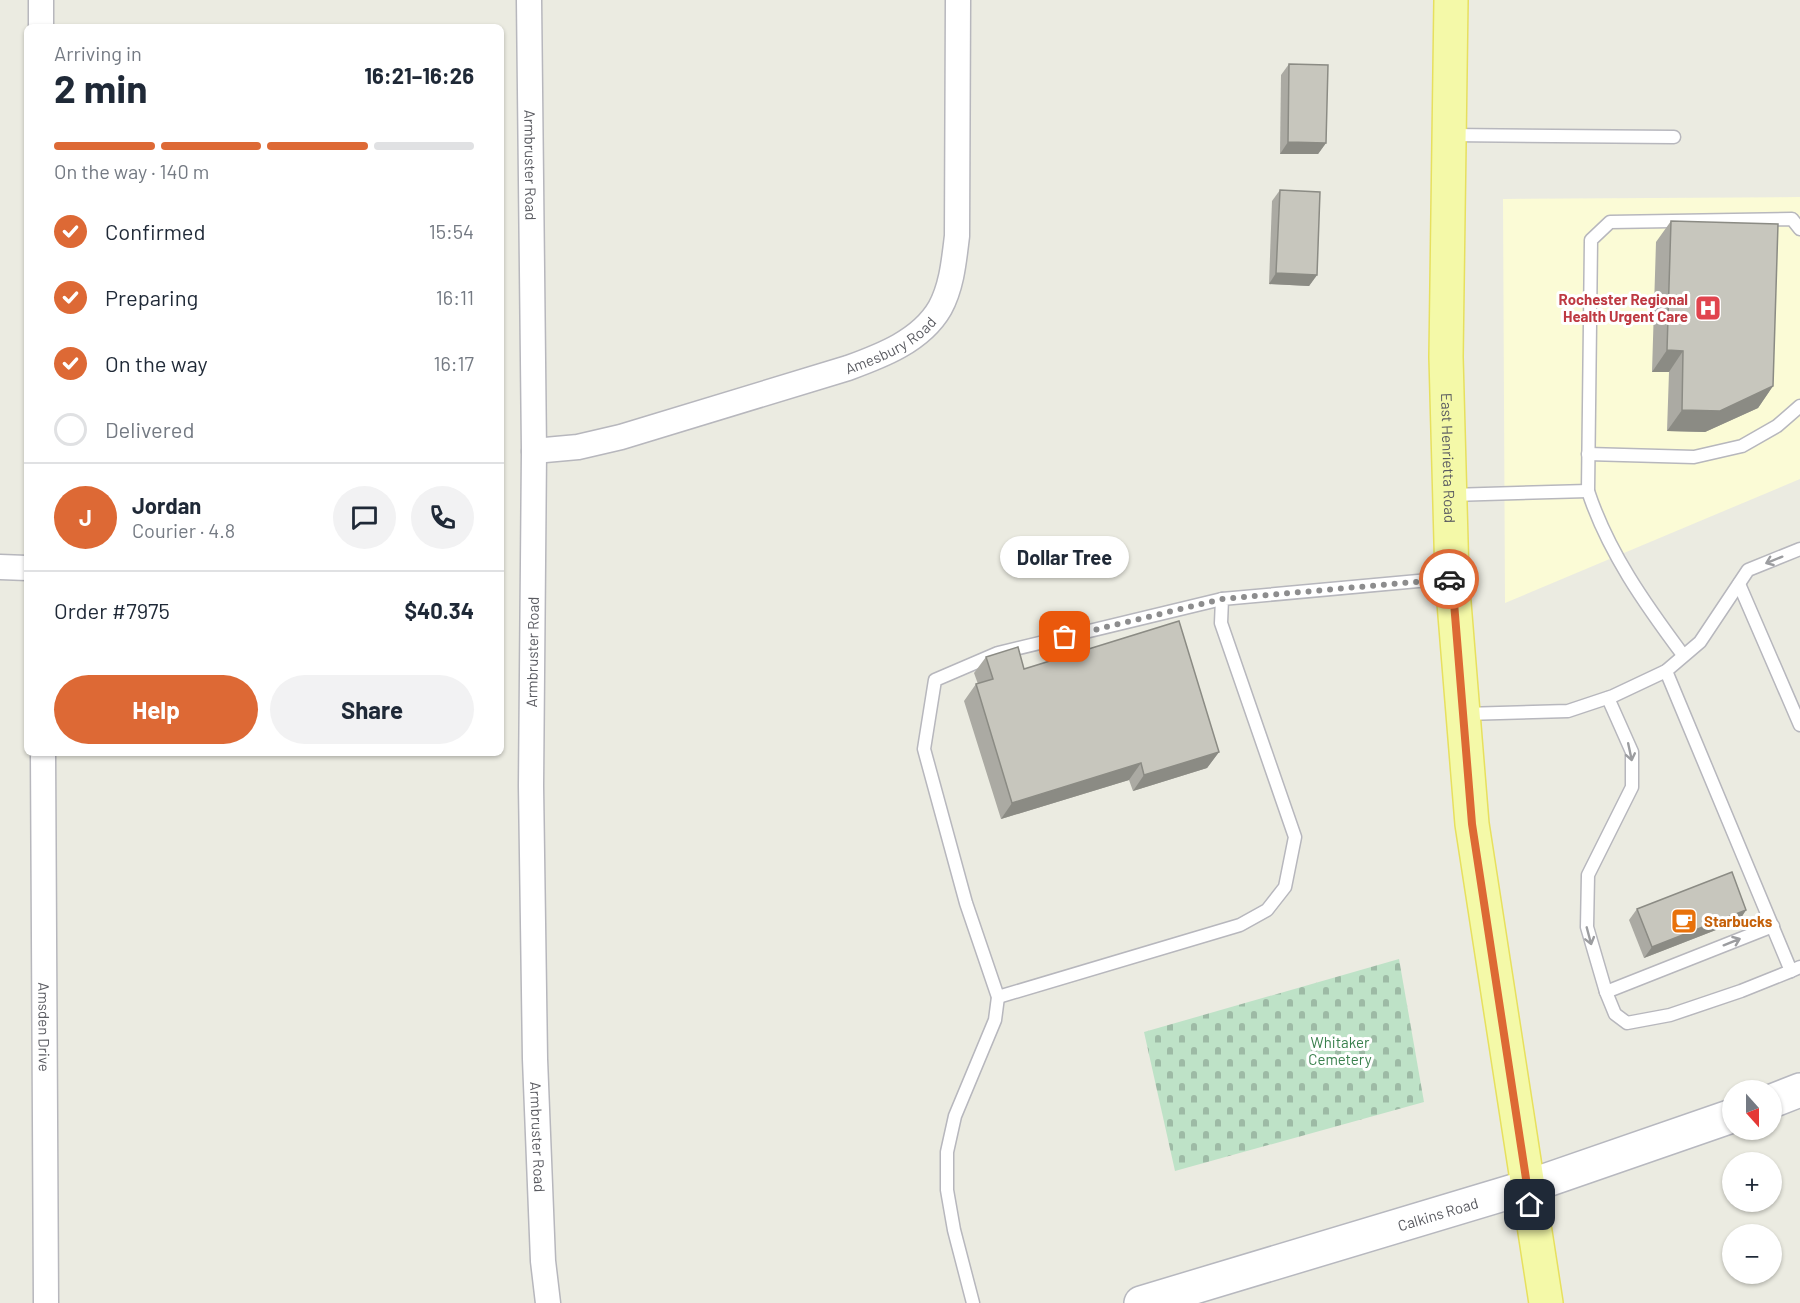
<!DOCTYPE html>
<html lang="en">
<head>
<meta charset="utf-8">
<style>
	body { margin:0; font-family:Barlow,sans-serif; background:#f2f2f3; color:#1f2937; height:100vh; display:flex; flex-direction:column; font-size:22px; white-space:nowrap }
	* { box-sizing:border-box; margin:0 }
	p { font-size:20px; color:#747a83 }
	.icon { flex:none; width:33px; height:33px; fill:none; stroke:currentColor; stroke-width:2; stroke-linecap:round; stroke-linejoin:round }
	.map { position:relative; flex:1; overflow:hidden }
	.side { position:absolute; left:24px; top:24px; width:480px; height:732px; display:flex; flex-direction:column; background:#fff; border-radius:9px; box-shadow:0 2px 4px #0004 }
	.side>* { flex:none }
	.needle { width:39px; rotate:159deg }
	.tools { position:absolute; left:1722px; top:1080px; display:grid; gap:12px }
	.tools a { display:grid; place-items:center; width:60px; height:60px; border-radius:50%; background:#fff; box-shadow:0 2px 4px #0004; font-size:30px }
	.pin { position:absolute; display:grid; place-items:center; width:51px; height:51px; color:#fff; margin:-26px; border-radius:12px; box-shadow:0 3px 9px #0006 }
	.courier { position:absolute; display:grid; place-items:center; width:60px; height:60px; margin:-30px; border:4px solid #dd6935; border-radius:50%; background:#fff; color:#222; box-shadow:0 2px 8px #0007 }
	.bubble { position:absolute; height:42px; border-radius:21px; background:#fff; box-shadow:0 2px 4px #0004; font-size:20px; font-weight:700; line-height:42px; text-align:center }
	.headline em { font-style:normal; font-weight:700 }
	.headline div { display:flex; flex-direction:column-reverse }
	.headline { display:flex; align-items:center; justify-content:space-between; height:102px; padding:0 30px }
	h1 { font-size:39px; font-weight:700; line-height:45px }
	.bar { display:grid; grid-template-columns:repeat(4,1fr); gap:9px 6px; align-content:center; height:72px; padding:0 30px }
	.bar i { height:8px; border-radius:4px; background:#e0e1e3 }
	.bar .on { background:#dd6935 }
	.bar p { grid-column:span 4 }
	.line { display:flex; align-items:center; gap:15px; padding:0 30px; border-top:2px solid #e0e1e3 }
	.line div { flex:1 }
	.round { display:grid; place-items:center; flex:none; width:63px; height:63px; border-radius:32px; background:#f2f2f3 }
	ol { padding:0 30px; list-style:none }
	li { display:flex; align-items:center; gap:18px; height:66px }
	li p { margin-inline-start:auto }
	li .icon { padding:6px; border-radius:50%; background:#dd6935; color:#fff; stroke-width:4 }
	li:last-child { color:#747a83 }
	li i { width:33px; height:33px; border:3px solid #e0e1e3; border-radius:50% }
	.cta { display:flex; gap:12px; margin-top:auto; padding:12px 30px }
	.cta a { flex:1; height:69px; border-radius:36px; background:#dd6935; color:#fff; font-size:24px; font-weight:700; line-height:69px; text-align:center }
	.cta a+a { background:#f2f2f3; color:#1f2937 }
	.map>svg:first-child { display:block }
	.commercial { fill:#fbfbd6 }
	.cemetery { fill:url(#cemetery-stones) }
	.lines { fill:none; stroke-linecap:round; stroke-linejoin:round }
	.lane-casing { stroke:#b7b7bd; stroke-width:15 }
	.street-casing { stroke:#b7b7bd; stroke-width:27 }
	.secondary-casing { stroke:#b7b8bf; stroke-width:36 }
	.primary-casing { stroke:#e7e05e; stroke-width:36 }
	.lane { stroke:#fff; stroke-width:12 }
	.street { stroke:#fff; stroke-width:24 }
	.secondary { stroke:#fff; stroke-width:33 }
	.primary { stroke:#f4f9a8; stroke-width:33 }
	.wall { fill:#abaaa3 }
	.shaded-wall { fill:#8b8b84 }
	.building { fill:#c7c6bd; stroke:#8b8b84; stroke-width:1.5 }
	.oneway { stroke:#9c9da0 }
	.done { stroke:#8d8d8e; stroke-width:6; stroke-dasharray:0 10.8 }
	.route { stroke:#dd6935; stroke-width:8 }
	.labels { text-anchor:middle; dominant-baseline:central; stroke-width:6; stroke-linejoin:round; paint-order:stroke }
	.street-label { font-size:15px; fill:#5a5b61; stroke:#fff }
	.health-label { font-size:15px; font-weight:bold; fill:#be3a42; stroke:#fff; text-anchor:end }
	.food-label { font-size:15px; font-weight:bold; fill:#c56008; stroke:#fff; text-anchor:start }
	.park-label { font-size:15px; fill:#39804d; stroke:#fff }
</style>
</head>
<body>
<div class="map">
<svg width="1800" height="1303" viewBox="0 0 1800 1303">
	<defs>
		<pattern id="cemetery-stones" width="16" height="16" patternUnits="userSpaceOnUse" patternTransform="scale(1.5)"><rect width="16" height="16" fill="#bee2c7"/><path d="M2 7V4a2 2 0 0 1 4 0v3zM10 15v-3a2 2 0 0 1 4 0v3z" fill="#9dbaa5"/></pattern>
	</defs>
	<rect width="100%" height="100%" fill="#ebebe1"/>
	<path class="commercial" d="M1800,197v282l-295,124 -2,-404z"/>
	<path class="cemetery" d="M1399,959l25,143 -249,69 -31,-139z"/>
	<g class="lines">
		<defs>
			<g id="lane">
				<path d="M1450,135l224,2"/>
				<path d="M1588,454l106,3 48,-11 35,-20 23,-20"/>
				<path d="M1451,495l137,-4"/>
				<path d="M1739,584l61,141"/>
				<path d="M1683,655c-38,-51 -75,-103 -95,-164l3,-251 19,-18 182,-3 8,10"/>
				<path d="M1666,671l125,300 9,-4"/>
				<path d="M1608,698l24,54v35l-44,88 -1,52 19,65 167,-66"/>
				<path d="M1464,714l104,-3 45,-15 53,-25 34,-29 48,-72 52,-21"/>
				<path d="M1606,992l9,22 12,9 43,-8 71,-24 50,-20"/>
				<path d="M998,997l242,-72 27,-15 18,-23 10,-50 -74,-214 1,-24 229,-21"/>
				<path d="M973,1303l-19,-73 -7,-40v-38l8,-36 40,-96 3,-23 -32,-94 -42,-154 11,-69 63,-27 224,-54"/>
			</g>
			<g id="street">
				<path d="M41,0v27"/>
				<path id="s1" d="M529,0l5,451 -3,335 4,273 8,202 5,42"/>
				<path id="s2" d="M534,451l44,-4 43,-10 227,-69c33,-12 73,-27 92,-60 12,-22 14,-48 17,-72l1,-236"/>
				<path d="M0,567l27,1"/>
				<path id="s3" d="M43,753l3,550"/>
			</g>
			<g id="secondary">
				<path d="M1772,1101l28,-11"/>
				<path id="s4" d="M1141,1303l386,-116 205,-71"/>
			</g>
			<g id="primary">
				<path id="s5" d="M1451,0l-5,357 6,221 20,246 74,479"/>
			</g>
		</defs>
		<use href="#lane" class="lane-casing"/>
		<use href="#street" class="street-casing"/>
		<use href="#secondary" class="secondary-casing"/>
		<use href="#primary" class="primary-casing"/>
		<use href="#lane" class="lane"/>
		<use href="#street" class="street"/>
		<use href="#secondary" class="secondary"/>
		<use href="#primary" class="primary"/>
	</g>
	<g class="wall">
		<path d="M1289,64l37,79 -8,11h-38l1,-79z"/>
		<path d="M1280,190l37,85 -8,11 -40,-2 3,-83z"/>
		<path d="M1671,221l102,165 -15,22 -53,24 -38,-1 2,-59h-17l4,-130z"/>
		<path d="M986,657l38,12 195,83 -12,16 -74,23 -4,-11 -128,39 -37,-118 12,-17h2l-4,-11z"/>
		<path d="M1637,909l109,1 -7,11 -95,37 -15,-38z"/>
	</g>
	<g class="shaded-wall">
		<path d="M1288,142l38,1 -8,11h-38z"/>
		<path d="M1276,273l41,2 -8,11 -40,-2z"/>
		<path d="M1667,350l16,1 -14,21h-17z"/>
		<path d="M1773,386l-15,22 -53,24 -38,-1 15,-21z"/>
		<path d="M1219,752l-12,16 -74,23 11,-16z"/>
		<path d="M1141,763l-12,17 -128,39 11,-16z"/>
		<path d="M1746,910l-7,11 -95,37 8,-11z"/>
	</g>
	<g class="building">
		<path d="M1289,64l39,1 -2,78 -38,-1z"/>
		<path d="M1280,190l40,2 -3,83 -41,-2z"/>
		<path d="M1671,221l107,3 -5,162 -53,25 -38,-1 1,-59 -16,-1z"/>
		<path d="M1179,621l40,131 -75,23 -3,-12 -129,40 -36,-119 17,-5 -7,-22 32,-10 6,22z"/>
		<path d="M1732,872l14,38 -94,37 -15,-38z"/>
	</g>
	<defs><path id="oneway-shaft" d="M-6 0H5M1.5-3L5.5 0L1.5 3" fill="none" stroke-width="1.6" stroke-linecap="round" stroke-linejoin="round" transform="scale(1.5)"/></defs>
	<g class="oneway">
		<use href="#oneway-shaft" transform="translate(1774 560) rotate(158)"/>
		<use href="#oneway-shaft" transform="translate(1630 752) rotate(78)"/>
		<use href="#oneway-shaft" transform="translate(1589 936) rotate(75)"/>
		<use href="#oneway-shaft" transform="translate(1732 942) rotate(-22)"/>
	</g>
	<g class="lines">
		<path class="done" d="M1065,637l157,-38 227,-20"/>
		<path class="route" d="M1449,579l3,-1 20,246 58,381"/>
	</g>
	<defs>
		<symbol id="hospital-square" viewBox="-11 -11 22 22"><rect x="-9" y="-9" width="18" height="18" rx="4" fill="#e0444e" stroke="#fff"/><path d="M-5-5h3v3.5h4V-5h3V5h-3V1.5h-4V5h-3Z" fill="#fff"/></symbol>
		<symbol id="cafe-square" viewBox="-11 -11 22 22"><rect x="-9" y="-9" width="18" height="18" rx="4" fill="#e8710a" stroke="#fff"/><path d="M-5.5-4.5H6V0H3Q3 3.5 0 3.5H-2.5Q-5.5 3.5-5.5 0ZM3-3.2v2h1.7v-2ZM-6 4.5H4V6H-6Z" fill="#fff"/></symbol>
	</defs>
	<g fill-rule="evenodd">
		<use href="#hospital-square" x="1693" y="293" width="30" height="30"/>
		<use href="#cafe-square" x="1669" y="906" width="30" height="30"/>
	</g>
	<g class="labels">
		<g class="street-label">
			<text stroke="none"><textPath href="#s1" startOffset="165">Armbruster Road</textPath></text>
			<text stroke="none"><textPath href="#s2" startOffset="374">Amesbury Road</textPath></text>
			<text stroke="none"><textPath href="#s5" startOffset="458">East Henrietta Road</textPath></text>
			<text transform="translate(532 652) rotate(-89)">Armbruster Road</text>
			<text stroke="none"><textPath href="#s3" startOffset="274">Amsden Drive</textPath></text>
			<text stroke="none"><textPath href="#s1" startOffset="1137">Armbruster Road</textPath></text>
			<text stroke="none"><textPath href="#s4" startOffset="310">Calkins Road</textPath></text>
		</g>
		<g class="health-label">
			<text x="1688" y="299">Rochester Regional<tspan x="1688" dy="17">Health Urgent Care</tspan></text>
		</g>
		<g class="food-label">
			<text x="1704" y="921">Starbucks</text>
		</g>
		<g class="park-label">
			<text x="1340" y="1042">Whitaker<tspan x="1340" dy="17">Cemetery</tspan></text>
		</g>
	</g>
</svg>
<div class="tools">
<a><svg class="needle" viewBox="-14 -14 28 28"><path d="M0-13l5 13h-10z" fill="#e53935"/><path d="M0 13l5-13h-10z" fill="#747a83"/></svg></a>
<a>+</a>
<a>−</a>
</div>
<div class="pin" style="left:1065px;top:637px;background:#ea580c"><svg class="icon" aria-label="bag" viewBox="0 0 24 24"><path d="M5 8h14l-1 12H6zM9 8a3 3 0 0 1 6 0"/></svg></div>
<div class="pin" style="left:1530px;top:1205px;background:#1f2937"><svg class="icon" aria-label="home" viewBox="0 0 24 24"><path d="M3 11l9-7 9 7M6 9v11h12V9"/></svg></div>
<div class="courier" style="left:1449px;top:579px"><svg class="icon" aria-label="car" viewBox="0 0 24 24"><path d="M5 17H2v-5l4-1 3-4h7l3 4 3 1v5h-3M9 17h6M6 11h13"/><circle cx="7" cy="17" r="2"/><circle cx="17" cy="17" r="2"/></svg></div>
<div class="bubble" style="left:1000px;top:536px;width:129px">Dollar Tree</div>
<section class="side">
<div class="headline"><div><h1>2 min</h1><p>Arriving in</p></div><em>16:21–16:26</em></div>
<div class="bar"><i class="on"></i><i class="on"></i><i class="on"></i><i></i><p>On the way · 140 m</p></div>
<ol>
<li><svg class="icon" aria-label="check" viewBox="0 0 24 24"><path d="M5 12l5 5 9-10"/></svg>Confirmed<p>15:54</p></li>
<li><svg class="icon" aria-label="check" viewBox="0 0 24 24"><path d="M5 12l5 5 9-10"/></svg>Preparing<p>16:11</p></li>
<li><svg class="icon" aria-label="check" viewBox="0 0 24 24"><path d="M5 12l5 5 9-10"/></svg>On the way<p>16:17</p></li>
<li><i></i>Delivered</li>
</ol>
<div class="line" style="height:108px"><b class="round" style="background:#dd6935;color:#fff">J</b><div><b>Jordan</b><p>Courier · 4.8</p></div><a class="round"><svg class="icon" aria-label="chat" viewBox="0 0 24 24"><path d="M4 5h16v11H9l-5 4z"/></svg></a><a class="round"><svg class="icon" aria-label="phone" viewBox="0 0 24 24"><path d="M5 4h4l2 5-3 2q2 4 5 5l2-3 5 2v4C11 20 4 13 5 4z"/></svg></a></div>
<div class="line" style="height:78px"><div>Order #7975</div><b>$40.34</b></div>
<div class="cta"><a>Help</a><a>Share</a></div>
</section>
</div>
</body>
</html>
